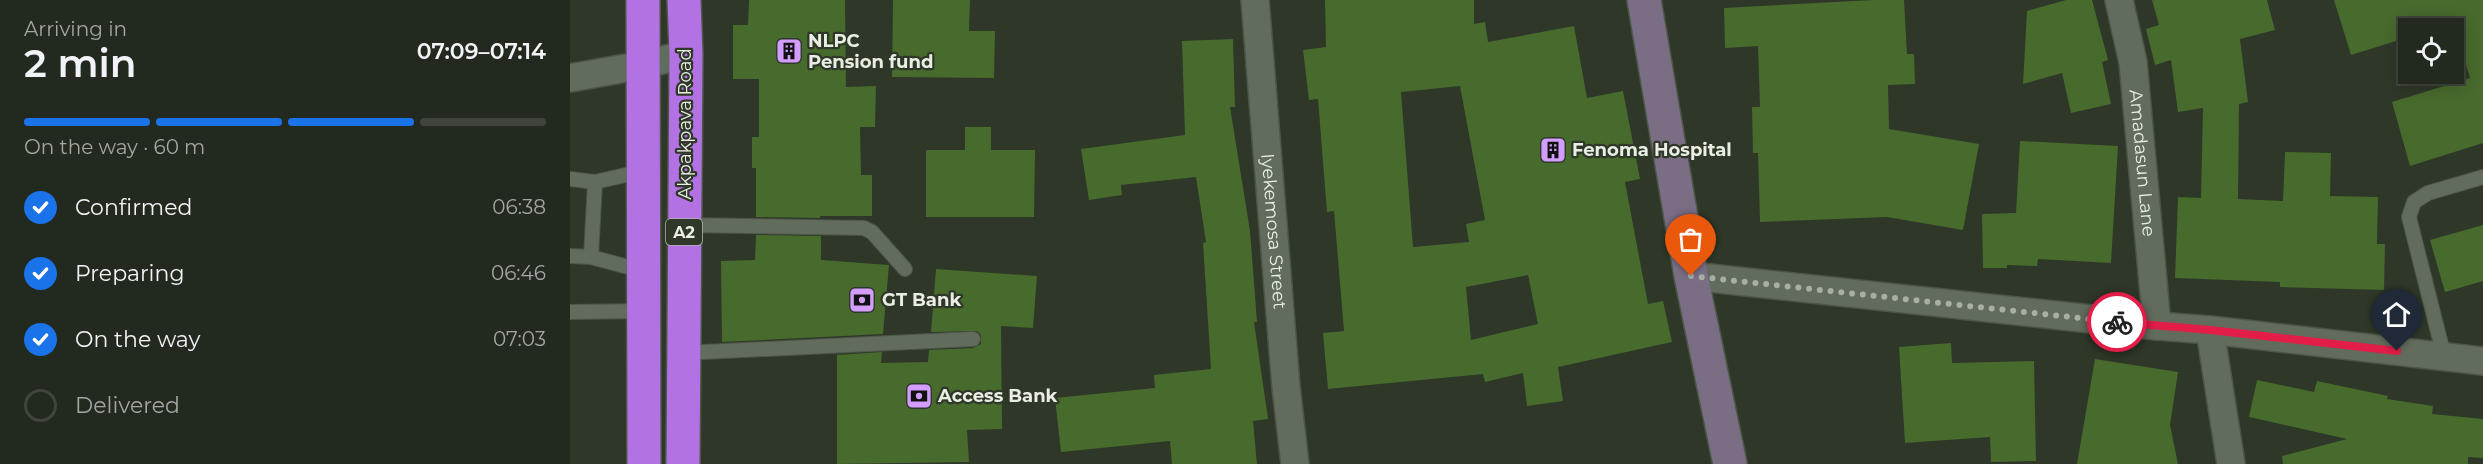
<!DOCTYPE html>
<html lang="en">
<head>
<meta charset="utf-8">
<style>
	body { margin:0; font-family:Montserrat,sans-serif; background:#2e352b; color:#f1f3f6; height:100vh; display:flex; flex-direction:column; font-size:22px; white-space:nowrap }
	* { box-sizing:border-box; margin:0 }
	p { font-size:20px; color:#a2a6a4 }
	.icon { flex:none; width:33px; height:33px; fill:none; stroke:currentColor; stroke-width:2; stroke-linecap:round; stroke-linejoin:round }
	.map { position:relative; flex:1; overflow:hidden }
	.details { display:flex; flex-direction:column; background:#22291e; width:570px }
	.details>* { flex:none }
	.controls { position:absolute; left:1828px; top:18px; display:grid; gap:12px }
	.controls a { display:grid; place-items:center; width:66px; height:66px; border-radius:0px; background:#22291e; box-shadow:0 3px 15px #0003,0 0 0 2px #3f453c; font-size:30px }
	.pin { position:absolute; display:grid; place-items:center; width:51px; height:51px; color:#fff; margin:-62px -26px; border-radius:50% 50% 50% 0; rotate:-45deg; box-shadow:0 0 6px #0007 }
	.pin .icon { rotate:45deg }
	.courier { position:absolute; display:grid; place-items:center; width:60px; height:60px; margin:-30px; border:4px solid #e11d48; border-radius:50%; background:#fff; color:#222; box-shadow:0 2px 8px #0007 }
	.overview em { font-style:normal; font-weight:600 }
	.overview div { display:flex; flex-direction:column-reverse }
	.overview { display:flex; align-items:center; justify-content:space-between; height:102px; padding:0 24px }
	h1 { font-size:39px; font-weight:600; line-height:45px }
	.bar { display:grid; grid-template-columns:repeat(4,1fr); gap:9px 6px; align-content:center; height:72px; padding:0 24px }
	.bar i { height:8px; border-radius:4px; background:#3f453c }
	.bar .active { background:#1a73e8 }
	.bar p { grid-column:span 4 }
	ol { padding:0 24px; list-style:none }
	li { display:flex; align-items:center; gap:18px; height:66px }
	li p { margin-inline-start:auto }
	li .icon { padding:6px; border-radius:50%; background:#1a73e8; color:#fff; stroke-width:4 }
	li:last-child { color:#a2a6a4 }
	li i { width:33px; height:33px; border:3px solid #3f453c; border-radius:50% }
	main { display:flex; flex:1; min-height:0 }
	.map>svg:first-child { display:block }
	.building { fill:#476a2d; fill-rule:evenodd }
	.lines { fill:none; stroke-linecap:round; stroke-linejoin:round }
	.lane-casing { stroke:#4d5548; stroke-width:16 }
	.street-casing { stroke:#4d5548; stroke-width:30 }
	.secondary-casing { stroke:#4d5548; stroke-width:36 }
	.highway-casing { stroke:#4d5548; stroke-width:36 }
	.lane { stroke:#626c5c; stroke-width:14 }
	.street { stroke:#626c5c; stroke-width:27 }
	.secondary { stroke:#7a6e85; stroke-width:33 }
	.highway { stroke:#b372e4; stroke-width:33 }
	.done { stroke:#a7aea2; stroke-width:6; stroke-dasharray:0 10.8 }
	.route { stroke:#e11d48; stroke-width:8 }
	.labels { text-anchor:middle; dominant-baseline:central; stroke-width:4.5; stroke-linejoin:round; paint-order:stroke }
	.shield { fill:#2e3728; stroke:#b0b7ac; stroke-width:1.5 }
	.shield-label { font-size:16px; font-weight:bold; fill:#e8eee4 }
	.poi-label { font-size:18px; font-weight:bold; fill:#e8eee4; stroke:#2e3728; text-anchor:start }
	.street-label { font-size:18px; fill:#e8eee4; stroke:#2e3728 }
</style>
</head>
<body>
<main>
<section class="details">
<div class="overview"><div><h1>2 min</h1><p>Arriving in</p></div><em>07:09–07:14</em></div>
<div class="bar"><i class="active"></i><i class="active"></i><i class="active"></i><i></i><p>On the way · 60 m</p></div>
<ol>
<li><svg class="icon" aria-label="check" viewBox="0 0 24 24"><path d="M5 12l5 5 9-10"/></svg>Confirmed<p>06:38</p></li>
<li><svg class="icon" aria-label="check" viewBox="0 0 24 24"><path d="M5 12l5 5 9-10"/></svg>Preparing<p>06:46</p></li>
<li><svg class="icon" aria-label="check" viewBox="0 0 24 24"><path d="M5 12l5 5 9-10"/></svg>On the way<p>07:03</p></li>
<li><i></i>Delivered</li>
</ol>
</section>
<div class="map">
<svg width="1913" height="464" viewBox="0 0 1913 464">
	<rect width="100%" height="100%" fill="#2e3728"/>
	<g class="building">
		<path d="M179,0h96l1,87 30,-1 -1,41h-15l1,48h11v41h-52v2l-64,-1v-49h-4v-31h7v-58h-26v-54h15z"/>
		<path d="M323,0h77l-1,31h26l-1,47 -102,-1z"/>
		<path d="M755,0h149v24l11,-2 3,20 86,-16 13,72 36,-7 17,88 -15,3 23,122 15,-3 9,41 -114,25 5,34 -36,5 -4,-33 -38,9 -2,-8 -155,15 -5,-56 21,-2 -10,-120 -7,1 -9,-113 -9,1 -6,-50 23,-3zM890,86l25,134 -19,4 3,18 -56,5 -12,-155zM958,275l10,49 -67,16 -5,-53z"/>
		<path d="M1303,0h31l3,54h7l1,30 -27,1 1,44 90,15 -16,86 -76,-13 -127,5 -2,-69h-5l-1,-46h8l-2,-61 -33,2 -1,-40z"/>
		<path d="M1496,0h26l16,60 -6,2 9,42 -40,9 -9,-40 -39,11 4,-73z"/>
		<path d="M1582,0h115l8,30 -35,9 8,63 -9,2 -1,95 45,2 2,-49 46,1 -1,43 48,1 -1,47h8l-1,46 -104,-3v-5l-105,-4 3,-81 23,1 2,-90 -25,4 -7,-52 -16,5 -9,-36 13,-4z"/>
		<path d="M1764,0h149v143l-73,23 -18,-64 78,-24 -15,-50h-46v9l-58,18z"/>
		<path d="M663,39l2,68h-5l20,124 7,91h-3l14,97 -15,2 4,43h-85l-2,-23 -109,11 -6,-54 100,-10 -1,-13 57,-6 -8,-126 3,-1 -10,-65 -75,8 1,10 -33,5 -8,-51 104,-14 -3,-94z"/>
		<path d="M395,127h26v23h44l-1,67h-108v-67h39z"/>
		<path d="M1450,141l98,5 -7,117 -73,-4 -1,7 -30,-1v3h-24l-1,-54 34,-1z"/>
		<path d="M1913,225v56l-38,11 -15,-52z"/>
		<path d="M186,235l65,1v24l68,5 -6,69 -161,8 -1,-81 34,-1z"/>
		<path d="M366,269l101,7 -4,52 -32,-2 1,103 -35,1 2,32 -132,2v-109l45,-3 -1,11 47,-1 1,-12 44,-2 8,-4v-9l-4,-4 -46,1z"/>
		<path d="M1381,343l1,20 82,-2 2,100 -45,1 -1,-25 -85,6 -6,-96z"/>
		<path d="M1525,359l83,13 -8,53 8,39h-101z"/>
		<path d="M1687,380l57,12 3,-11 71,15 -1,3 46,7 -1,8 51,5v39l-15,-1v7h-185l-1,-8 65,-17 -98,-22z"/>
	</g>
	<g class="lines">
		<defs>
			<g id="lane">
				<path d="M73,171l-48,11 -4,75 52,14"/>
				<path d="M0,179l25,3"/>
				<path d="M115,225l179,3 8,4 33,37"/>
				<path d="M0,256l21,1"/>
				<path d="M0,312l73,-1"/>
				<path d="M113,353l290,-14"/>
				<path d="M1874,356l-35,-139 5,-15 14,-9 55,-16"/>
			</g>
			<g id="street">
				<path id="s1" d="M685,0l31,387 9,77"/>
				<path id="s2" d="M1549,0l14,62 24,264"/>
				<path d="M0,78l73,-13 43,-11"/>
				<path d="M1121,276l466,50 53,4 273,31"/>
				<path d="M1640,330l21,134"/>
			</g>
			<path id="secondary" d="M1074,0l47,276 39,188"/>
			<g id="highway">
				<path d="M73,0l1,464"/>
				<path d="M113,464l3,-410 -2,-54"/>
			</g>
		</defs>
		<use href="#lane" class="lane-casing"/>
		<use href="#street" class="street-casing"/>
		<use href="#secondary" class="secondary-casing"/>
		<use href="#highway" class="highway-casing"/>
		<use href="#lane" class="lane"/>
		<use href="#street" class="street"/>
		<use href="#secondary" class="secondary"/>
		<use href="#highway" class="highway"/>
	</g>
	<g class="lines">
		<path class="done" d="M1121,276l426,46"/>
		<path class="route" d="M1547,322l93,8 187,21"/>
	</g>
	<defs>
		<symbol id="building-square" viewBox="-11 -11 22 22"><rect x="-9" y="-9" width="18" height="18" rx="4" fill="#d29dfd" stroke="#2e3728"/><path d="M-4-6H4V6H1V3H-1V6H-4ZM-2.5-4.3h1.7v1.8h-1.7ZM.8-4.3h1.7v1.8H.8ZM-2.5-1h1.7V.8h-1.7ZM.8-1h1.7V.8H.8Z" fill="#111"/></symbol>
		<symbol id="bank-square" viewBox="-11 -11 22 22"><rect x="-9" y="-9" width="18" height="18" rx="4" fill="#d29dfd" stroke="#2e3728"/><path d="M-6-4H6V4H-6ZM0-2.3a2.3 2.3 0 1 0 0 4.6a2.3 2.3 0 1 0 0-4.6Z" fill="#111"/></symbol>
	</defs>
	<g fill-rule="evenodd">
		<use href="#building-square" x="204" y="36" width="30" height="30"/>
		<use href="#building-square" x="968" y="135" width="30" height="30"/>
		<use href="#bank-square" x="277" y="285" width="30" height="30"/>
		<use href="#bank-square" x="334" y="381" width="30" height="30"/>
	</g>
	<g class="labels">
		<rect class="shield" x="96" y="219" width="36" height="26" rx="4.5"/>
		<g class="shield-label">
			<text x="114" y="232">A2</text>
		</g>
		<g class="poi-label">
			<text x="238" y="41">NLPC<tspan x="238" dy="21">Pension fund</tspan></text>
			<text x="1002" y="150">Fenoma Hospital</text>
			<text x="312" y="300">GT Bank</text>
			<text x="368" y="396">Access Bank</text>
		</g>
		<g class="street-label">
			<text transform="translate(115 124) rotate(-90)">Akpakpava Road</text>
			<text stroke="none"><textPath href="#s2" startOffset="165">Amadasun Lane</textPath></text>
			<text stroke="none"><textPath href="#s1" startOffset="232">Iyekemosa Street</textPath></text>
		</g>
	</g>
</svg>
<div class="controls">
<a><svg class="icon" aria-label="locate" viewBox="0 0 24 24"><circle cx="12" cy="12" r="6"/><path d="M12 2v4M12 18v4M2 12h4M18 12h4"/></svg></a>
</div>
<div class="pin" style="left:1121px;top:276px;background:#ea580c"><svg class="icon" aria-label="bag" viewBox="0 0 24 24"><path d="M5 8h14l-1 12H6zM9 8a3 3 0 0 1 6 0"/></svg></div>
<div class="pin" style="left:1827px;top:351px;background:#1f2937"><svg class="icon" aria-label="home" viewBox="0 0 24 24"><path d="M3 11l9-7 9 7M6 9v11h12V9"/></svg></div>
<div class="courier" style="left:1547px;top:322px"><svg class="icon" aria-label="bike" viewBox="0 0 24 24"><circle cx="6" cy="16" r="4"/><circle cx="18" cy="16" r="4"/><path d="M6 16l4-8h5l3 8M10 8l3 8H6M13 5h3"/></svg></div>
</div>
</main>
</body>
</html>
